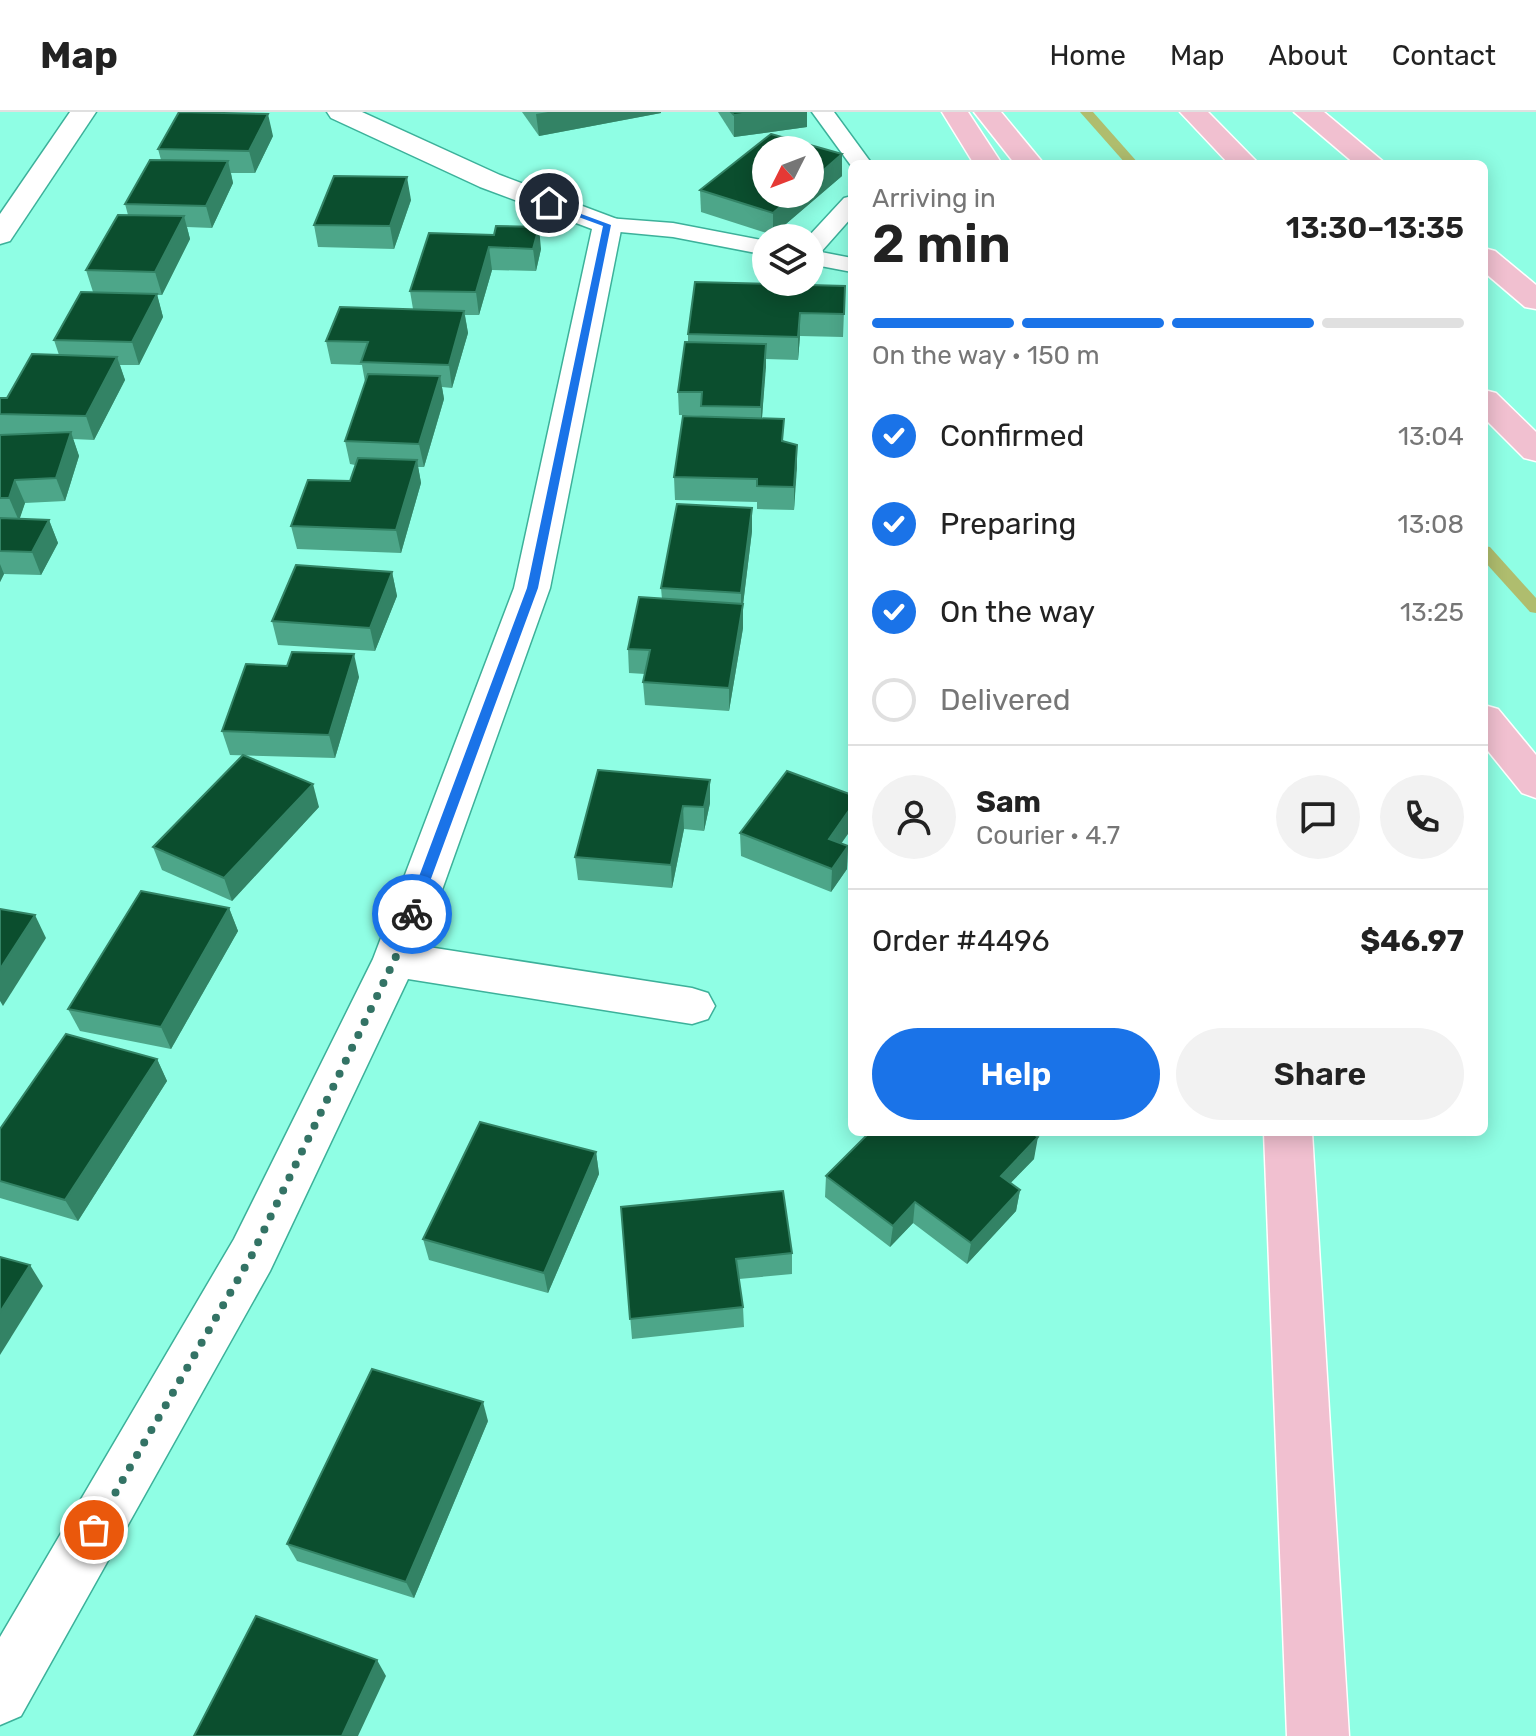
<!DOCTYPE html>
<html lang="en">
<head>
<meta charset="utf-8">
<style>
	body { margin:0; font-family:Rubik,sans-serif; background:#f2f2f2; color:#222; height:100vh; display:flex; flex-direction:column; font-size:30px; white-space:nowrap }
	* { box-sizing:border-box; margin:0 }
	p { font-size:26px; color:#767676 }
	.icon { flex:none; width:44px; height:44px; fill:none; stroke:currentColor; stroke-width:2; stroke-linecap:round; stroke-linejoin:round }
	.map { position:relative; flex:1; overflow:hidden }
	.drawer { position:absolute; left:848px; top:48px; width:640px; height:976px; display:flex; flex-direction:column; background:#fff; border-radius:12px; box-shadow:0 4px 20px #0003 }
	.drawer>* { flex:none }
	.needle { width:52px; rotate:228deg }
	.controls { position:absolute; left:752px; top:24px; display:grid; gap:16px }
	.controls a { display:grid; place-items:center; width:72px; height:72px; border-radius:50%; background:#fff; box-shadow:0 4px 20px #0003; font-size:40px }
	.pin { position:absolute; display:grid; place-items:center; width:68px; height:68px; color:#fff; margin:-34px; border:4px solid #fff; border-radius:50%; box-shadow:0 2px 8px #0007 }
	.courier { position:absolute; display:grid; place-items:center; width:80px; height:80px; margin:-40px; border:6px solid #1a73e8; border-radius:50%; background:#fff; color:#222; box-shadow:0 2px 10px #0007 }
	.headline em { font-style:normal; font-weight:600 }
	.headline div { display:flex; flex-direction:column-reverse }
	.headline { display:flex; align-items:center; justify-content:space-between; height:136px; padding:0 24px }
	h1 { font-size:52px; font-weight:600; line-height:60px }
	.bar { display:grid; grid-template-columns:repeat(4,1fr); gap:12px 8px; align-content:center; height:96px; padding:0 24px }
	.bar i { height:10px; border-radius:6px; background:#e0e0e0 }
	.bar .selected { background:#1a73e8 }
	.bar p { grid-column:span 4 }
	.line { display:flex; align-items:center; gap:20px; padding:0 24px; border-top:2px solid #e0e0e0 }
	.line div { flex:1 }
	.round { display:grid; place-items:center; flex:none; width:84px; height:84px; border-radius:42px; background:#f2f2f2 }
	ol { padding:0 24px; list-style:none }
	li { display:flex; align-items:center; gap:24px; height:88px }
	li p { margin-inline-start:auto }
	li .icon { padding:8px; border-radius:50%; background:#1a73e8; color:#fff; stroke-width:4 }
	li:last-child { color:#767676 }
	li i { width:44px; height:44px; border:4px solid #e0e0e0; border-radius:50% }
	.action { display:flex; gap:16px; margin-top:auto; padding:16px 24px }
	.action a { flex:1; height:92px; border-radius:48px; background:#1a73e8; color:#fff; font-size:32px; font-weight:600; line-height:92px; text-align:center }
	.action a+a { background:#f2f2f2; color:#222 }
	header { display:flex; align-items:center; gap:48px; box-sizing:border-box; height:112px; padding:0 40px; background:#fff; border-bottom:2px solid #e0e0e0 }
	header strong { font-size:38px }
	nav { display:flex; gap:44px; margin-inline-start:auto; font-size:28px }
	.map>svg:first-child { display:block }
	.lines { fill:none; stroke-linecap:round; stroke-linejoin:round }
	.stream { fill:#afbd6e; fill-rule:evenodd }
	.lane-casing { stroke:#3cb19a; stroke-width:3 }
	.street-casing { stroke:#3cb19a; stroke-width:3 }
	.highway-casing { stroke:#fff; stroke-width:3 }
	.lane { fill:#fff; fill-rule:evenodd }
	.street { fill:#fff; fill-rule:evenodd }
	.highway { fill:#f1c0d0; fill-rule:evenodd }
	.wall { fill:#4da689 }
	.shaded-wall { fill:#338365 }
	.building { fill:#0b4e2e; stroke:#338365; stroke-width:2 }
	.route { fill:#1a73e8 }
	.done { stroke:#337365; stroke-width:8; stroke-dasharray:0 14.4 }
</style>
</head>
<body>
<header>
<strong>Map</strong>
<nav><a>Home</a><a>Map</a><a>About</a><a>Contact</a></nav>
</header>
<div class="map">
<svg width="1536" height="1624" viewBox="0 0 1536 1624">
	<rect width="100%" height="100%" fill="#8ffee4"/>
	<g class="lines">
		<g class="stream">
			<path d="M1080,0h13l46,52h-13z"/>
			<path d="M1484,434l6,1 46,51v15l-6,-1 -46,-51z"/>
		</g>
		<defs>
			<g id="lane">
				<path d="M812,0h22l38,52h-20v3z"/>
				<path d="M852,84v21l-31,35 31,6v14l-42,-8v-26h-3l37,-40z"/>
				<path d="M607,106l66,5 93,18v14l-93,-18 -74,-7 -4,-5 4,-5z"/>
			</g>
			<g id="street">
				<path d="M70,0h26l-86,129 -10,3v-30z"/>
				<path d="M327,0h35l138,63 117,44 5,6 -72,363 -128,358 270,42 16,5 7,13 -7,13 -16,5 -284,-45 -138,292 -249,445 -21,9v-88l234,-398 139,-280 141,-371 78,-359 -112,-42 -149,-69z"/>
			</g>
			<g id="highway">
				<path d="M942,0h26l34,52h-28z"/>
				<path d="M974,0h27l43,52h-29z"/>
				<path d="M1180,0h28l51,52h-30z"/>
				<path d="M1294,0h30l62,52h-31z"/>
				<path d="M1484,136l11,3 41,34v24l-11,-2 -41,-35z"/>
				<path d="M1484,278l12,3 40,39v29l-12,-3 -40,-40z"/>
				<path d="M1484,593l14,4 38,46v43l-14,-5 -38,-47z"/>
				<path d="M1264,1020h48l37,604h-62z"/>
			</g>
		</defs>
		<use href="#lane" class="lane-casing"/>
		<use href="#street" class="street-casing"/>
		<use href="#highway" class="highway-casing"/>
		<use href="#lane" class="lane"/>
		<use href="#street" class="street"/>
		<use href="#highway" class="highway"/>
	</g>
	<g class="wall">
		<path d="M522,0h139v1l-122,23z"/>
		<path d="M718,0h89v15l-73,10z"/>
		<path d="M273,24l-18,37h-24l2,10 -21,45 -25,-1 3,12 -28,56h-5l6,22 -24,48h-19l5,15 -31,60 -21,-1 6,17 -14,45 -40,2 -6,16 30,1 9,23 -17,32 -37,-1 -4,8v-184h7l52,-43 -5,-15 39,-48 -7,-22 42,-55 -3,-11 36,-44 -3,-11z"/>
		<path d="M842,42v22l-69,59 -72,-23 -1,-22z"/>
		<path d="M411,88l-17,49 -76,-2 -4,-22z"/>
		<path d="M429,121l112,16 -5,22 -44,-1 -13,45h-14l3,18 -16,55 -10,-1 2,12 -20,68h-6l3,16 -20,70 -104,-4 -6,-23 59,-45 5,-16 -5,-1 -5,-23 20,-59 -3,-17 -31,-1 -5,-23 87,-32 -3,-18z"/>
		<path d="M845,174l-2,51 -43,-1 -2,24 -32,-1 -4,59 22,23 13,4 -3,65 -37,-1v-7l-82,-2 -1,-23 28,-61 -23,-1 -1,-23 10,-50v-8z"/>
		<path d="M752,396v23l-9,73v24l-14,83 -84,-6 -2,-23 2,-8 -16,-1 -1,-24 34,-50 -1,-11z"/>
		<path d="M392,460l5,24 -22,55 -97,-6 -6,-24z"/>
		<path d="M287,554l72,11 -24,81 -105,-3 -8,-24z"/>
		<path d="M710,668v23l-6,28 -20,-2 -12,59 -94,-8 -3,-23z"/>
		<path d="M852,683v33l-11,16 7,2 -1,23 -16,23 -90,-36 -1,-23z"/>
		<path d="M319,695l-87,94 -70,-31 -9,-23z"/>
		<path d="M229,796l9,23 -67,118 -91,-18 -12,-22z"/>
		<path d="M157,947l10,22 -89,140 -78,-23v-69z"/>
		<path d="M596,1040l3,22 -51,119 -119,-33 -6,-21z"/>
		<path d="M1034,1047l-24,24 10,7 -4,21 -49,53 -54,-41 -23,24 -65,-50 1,-21z"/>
		<path d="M621,1095l171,46v21l-53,5 4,28 1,20 -112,12z"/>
		<path d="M488,1309l-74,177 -117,-37 -10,-17z"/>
	</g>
	<g class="shaded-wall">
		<path d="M548,0h113v1l-122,23 -3,-22z"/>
		<path d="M758,0h49v15l-73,10v-22z"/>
		<path d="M268,2l5,22 -18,37 -6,-22z"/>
		<path d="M842,42v22l-69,59v-22l22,-19h15v-12z"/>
		<path d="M228,49l5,22 -21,45 -6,-22z"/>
		<path d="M407,65l4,23 -17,49 -4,-23z"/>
		<path d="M184,104l6,23 -28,56 -7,-23z"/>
		<path d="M539,115l2,22 -5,22 -3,-22z"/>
		<path d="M489,135l3,23 -13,45 -3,-23z"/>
		<path d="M157,182l6,23 -24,48 -7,-23z"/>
		<path d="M464,199l4,22 -16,55 -3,-23z"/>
		<path d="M800,201v23l-2,24v-23z"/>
		<path d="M766,232v23l-5,63v-23z"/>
		<path d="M117,245l8,23 -31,60 -8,-24z"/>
		<path d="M440,264l4,23 -20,68 -5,-23z"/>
		<path d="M71,320l8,24 -14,45 -9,-23z"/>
		<path d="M797,333v23l-3,42v-23z"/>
		<path d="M417,348l4,23 -20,70 -5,-23z"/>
		<path d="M15,368l10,23 -6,18 -10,-23z"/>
		<path d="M752,396v23l-9,74v-1v24l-14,83v-23l12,-74v-21z"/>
		<path d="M49,408l9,23 -17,32 -9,-23z"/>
		<path d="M0,452l4,10 -4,8z"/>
		<path d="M392,460l5,24 -22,55 -5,-23z"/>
		<path d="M354,542l5,23 -24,81 -6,-23z"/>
		<path d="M710,668v23l-6,28v-24z"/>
		<path d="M313,672l6,23 -87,94 -8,-23z"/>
		<path d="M683,694l1,23 -12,59 -1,-23z"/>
		<path d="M852,694v22l-24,34 1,-23z"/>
		<path d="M848,734l-1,23 -16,23 1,-23z"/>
		<path d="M229,796l9,23 -67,118 -10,-22z"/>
		<path d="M35,803l11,23 -43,68 -3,-5v-32z"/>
		<path d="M157,947l10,22 -89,140 -13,-21z"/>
		<path d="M1038,1025l-4,22 -37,38 4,-21z"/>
		<path d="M596,1040l3,22 -51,119 -4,-20z"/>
		<path d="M1020,1078l-4,21 -49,53 4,-21z"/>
		<path d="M915,1090l-2,21 -23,24 3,-21z"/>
		<path d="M30,1153l13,21 -43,69v-43z"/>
		<path d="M483,1290l5,19 -74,177 -8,-16z"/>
		<path d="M377,1548l9,16 -28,60h-16z"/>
	</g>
	<g class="building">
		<path d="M179,0l89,2 -19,37 -91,-2z"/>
		<path d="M731,0h27l-24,3z"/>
		<path d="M771,22l71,20 -32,28v-32h-44v44h29l-22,19 -73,-23z"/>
		<path d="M150,48l78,1 -22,45 -81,-2z"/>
		<path d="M334,64l73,1 -17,49 -76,-1z"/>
		<path d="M118,103l66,1 -29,56 -69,-2z"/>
		<path d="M496,114l43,1 -6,22 -44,-2 -13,45 -66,-1 19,-58 65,2z"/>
		<path d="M695,170l150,4 -1,28 -44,-1 -2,24 -110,-3z"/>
		<path d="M81,180l76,2 -25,48 -78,-2z"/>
		<path d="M340,195l124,4 -15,54 -88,-3 7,-20 -42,-1z"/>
		<path d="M685,230l81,2 -5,63 -60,-1 1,-14h-24z"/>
		<path d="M32,242l85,3 -31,59 -86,-2v-16h7z"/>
		<path d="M368,262l72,2 -21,68 -74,-3z"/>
		<path d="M683,304l101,3 -2,22 15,4 -3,42 -37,-1v-7l-83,-2z"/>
		<path d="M71,320l-15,46 -41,2 -6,18h-9v-63z"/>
		<path d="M358,346l59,2 -21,70 -105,-4 17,-46 42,1z"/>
		<path d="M677,392l75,4 -11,85 -80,-5z"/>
		<path d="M0,406l49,2 -17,32 -32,-1z"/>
		<path d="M296,453l96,7 -22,56 -98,-7z"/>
		<path d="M639,485l104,7 -14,84 -86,-6 7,-32 -22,-1z"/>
		<path d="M292,540l62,2 -25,81 -107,-4 24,-67 41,2z"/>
		<path d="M243,643l70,29 -89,94 -71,-31z"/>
		<path d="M598,658l112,10 -6,27 -21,-1 -12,59 -96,-8z"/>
		<path d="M787,659l65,24v11l-23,33 19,7 -16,23 -92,-36z"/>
		<path d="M141,779l88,17 -68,119 -93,-18z"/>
		<path d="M0,797l35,6 -35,54z"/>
		<path d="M66,922l91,25 -92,141 -65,-19v-52z"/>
		<path d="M480,1010l116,30 -52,121 -121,-34z"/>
		<path d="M870,1020h160l8,5 -37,39 19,14 -49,53 -56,-41 -22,24 -67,-50z"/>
		<path d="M783,1079l9,62 -56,6 7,48 -113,12 -9,-112z"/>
		<path d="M0,1145l30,8 -30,47z"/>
		<path d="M372,1257l111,33 -77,180 -119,-38z"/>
		<path d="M256,1504l121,44 -35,76h-148z"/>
	</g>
	<path class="route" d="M546,89l65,24 -73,363 -120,326 -6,5 -7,-5 122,-326 76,-362 -57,-21z"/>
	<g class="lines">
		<path class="done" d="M94,1418l158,-275 143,-296 17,-45"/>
	</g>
</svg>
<div class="controls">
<a><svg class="needle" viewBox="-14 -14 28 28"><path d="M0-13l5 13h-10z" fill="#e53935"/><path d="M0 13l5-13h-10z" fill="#767676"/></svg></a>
<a><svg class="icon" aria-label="layers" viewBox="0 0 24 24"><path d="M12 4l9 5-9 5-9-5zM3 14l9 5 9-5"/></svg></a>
</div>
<div class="pin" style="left:94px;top:1418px;background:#ea580c"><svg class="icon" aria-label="bag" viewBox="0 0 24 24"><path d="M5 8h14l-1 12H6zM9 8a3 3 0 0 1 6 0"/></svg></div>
<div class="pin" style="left:549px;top:91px;background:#1f2937"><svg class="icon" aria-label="home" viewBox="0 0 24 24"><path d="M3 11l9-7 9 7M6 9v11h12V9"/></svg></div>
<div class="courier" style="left:412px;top:802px"><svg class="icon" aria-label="bike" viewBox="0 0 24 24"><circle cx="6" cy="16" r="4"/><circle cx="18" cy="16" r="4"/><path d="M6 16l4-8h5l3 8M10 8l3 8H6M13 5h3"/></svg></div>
<section class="drawer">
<div class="headline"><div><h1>2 min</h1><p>Arriving in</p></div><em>13:30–13:35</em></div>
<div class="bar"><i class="selected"></i><i class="selected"></i><i class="selected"></i><i></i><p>On the way · 150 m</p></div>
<ol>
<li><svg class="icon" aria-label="check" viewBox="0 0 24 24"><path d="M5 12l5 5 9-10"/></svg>Confirmed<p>13:04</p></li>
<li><svg class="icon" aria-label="check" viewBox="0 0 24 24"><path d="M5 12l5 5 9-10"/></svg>Preparing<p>13:08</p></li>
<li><svg class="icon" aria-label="check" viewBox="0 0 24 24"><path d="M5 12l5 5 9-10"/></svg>On the way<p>13:25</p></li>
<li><i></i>Delivered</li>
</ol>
<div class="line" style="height:144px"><a class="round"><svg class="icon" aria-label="person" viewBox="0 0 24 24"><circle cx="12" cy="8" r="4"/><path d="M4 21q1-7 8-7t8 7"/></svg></a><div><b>Sam</b><p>Courier · 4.7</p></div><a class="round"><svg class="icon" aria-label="chat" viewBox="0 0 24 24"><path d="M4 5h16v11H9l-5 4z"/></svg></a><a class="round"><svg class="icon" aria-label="phone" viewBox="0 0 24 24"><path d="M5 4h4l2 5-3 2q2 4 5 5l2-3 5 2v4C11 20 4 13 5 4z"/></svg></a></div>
<div class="line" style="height:104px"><div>Order #4496</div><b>$46.97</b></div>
<div class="action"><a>Help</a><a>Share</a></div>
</section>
</div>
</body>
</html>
